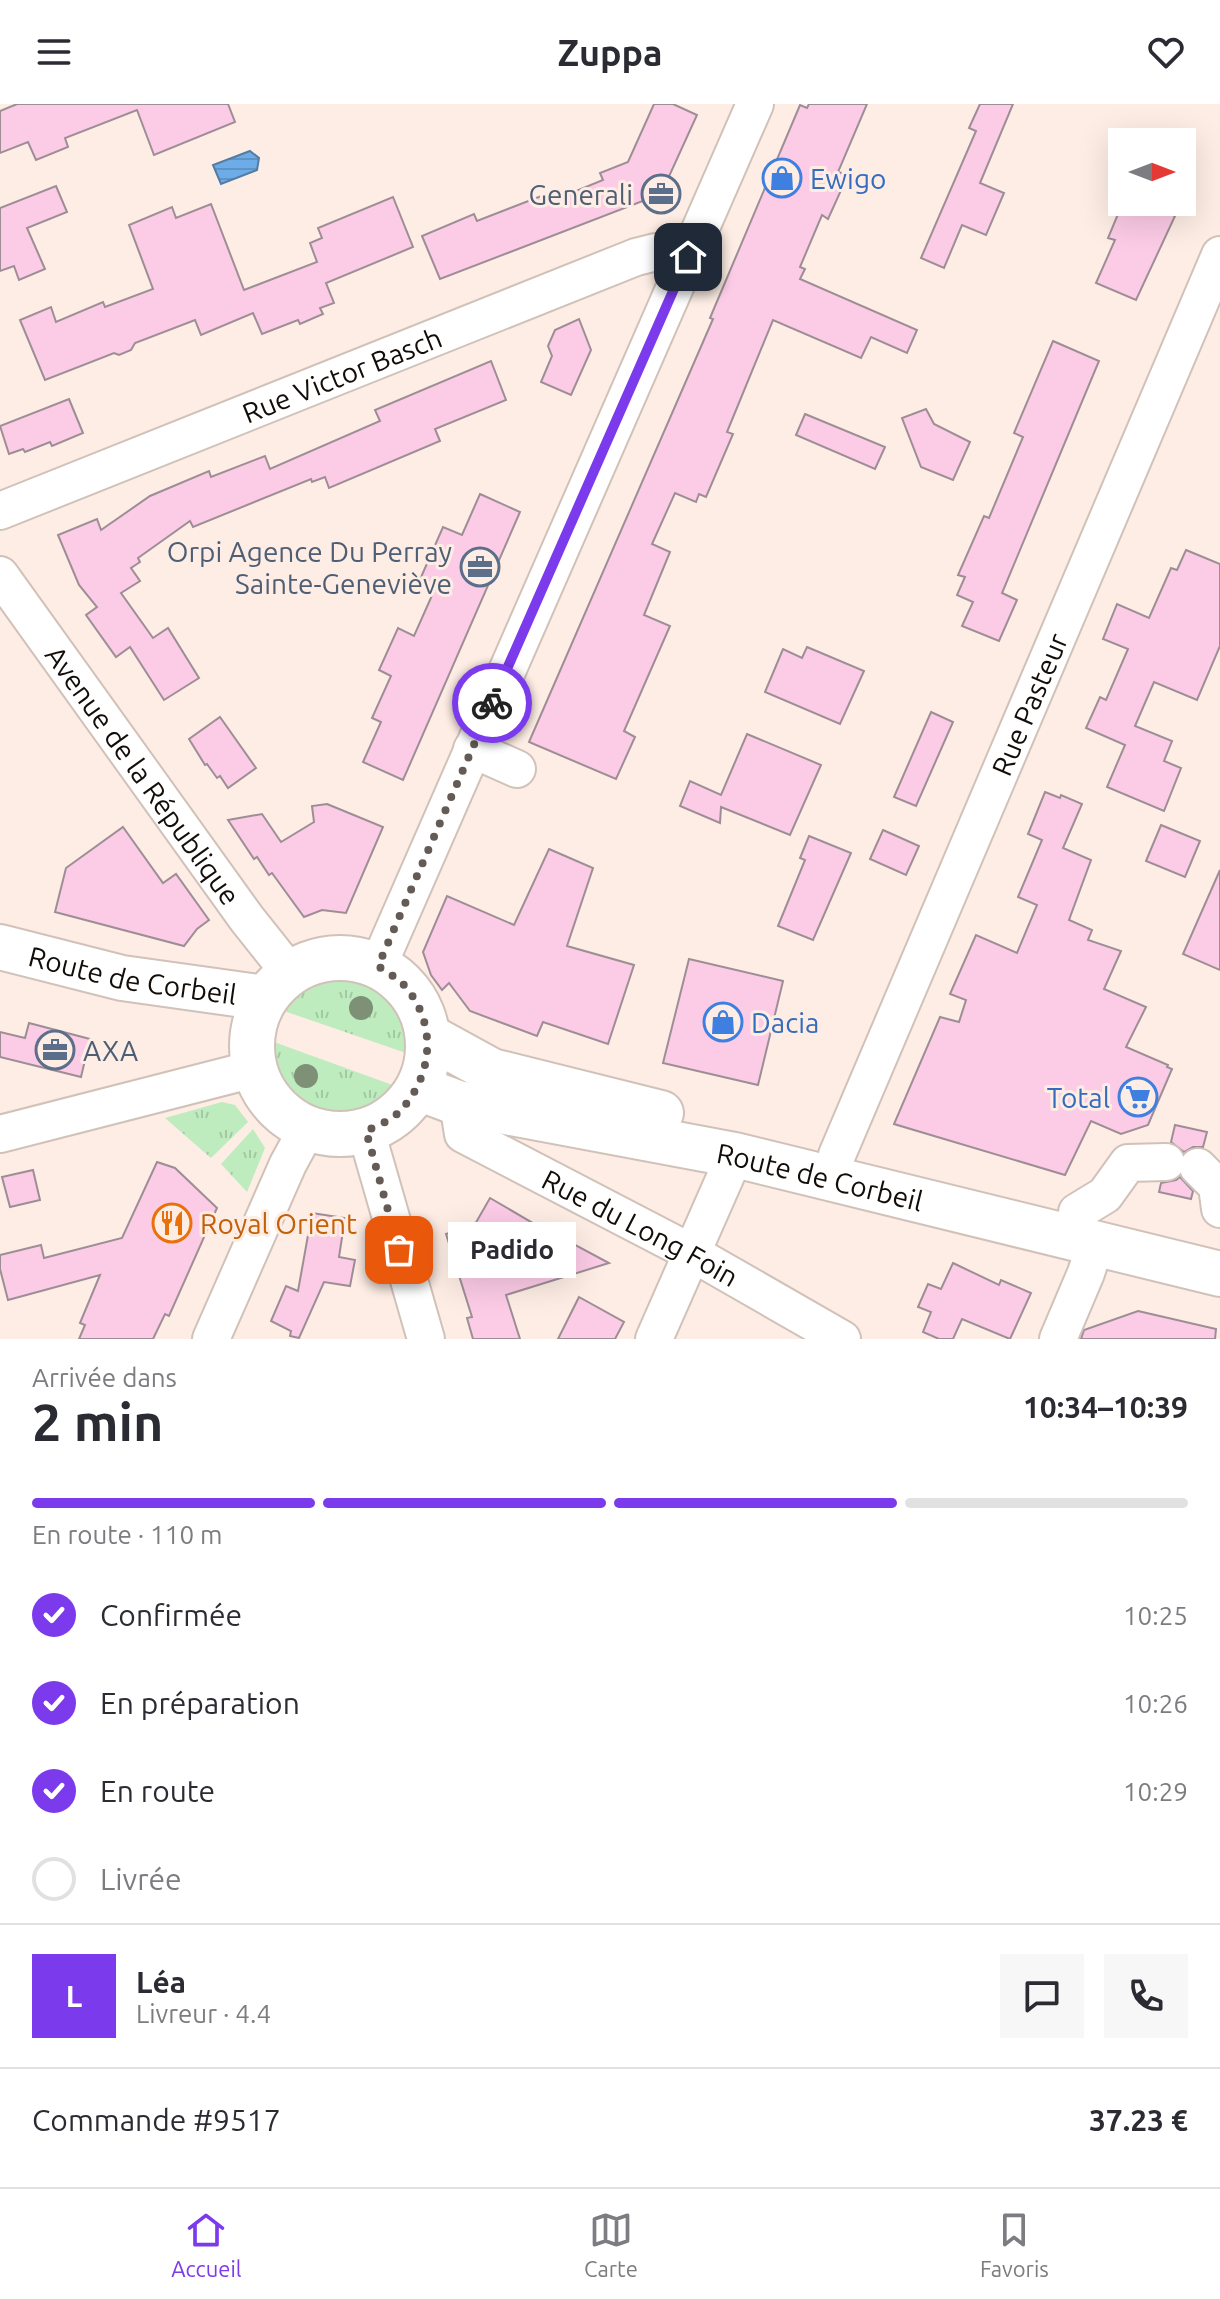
<!DOCTYPE html>
<html lang="fr">
<head>
<meta charset="utf-8">
<style>
	body { margin:0; font-family:Ubuntu,sans-serif; background:#f7f7f7; color:#2b2b33; height:100vh; display:flex; flex-direction:column; font-size:30px; white-space:nowrap }
	* { box-sizing:border-box; margin:0 }
	p { font-size:26px; color:#7c7c81 }
	.icon { flex:none; width:44px; height:44px; fill:none; stroke:currentColor; stroke-width:2; stroke-linecap:round; stroke-linejoin:round }
	.map { position:relative; height:1235px; overflow:hidden }
	.side { display:flex; flex-direction:column; background:#fff; flex:1 }
	.side>* { flex:none }
	.needle { width:52px; rotate:90deg }
	.controls { position:absolute; left:1108px; top:24px; display:grid; gap:16px }
	.controls a { display:grid; place-items:center; width:88px; height:88px; border-radius:0px; background:#fff; box-shadow:0 8px 32px #0002; font-size:40px }
	.pin { position:absolute; display:grid; place-items:center; width:68px; height:68px; color:#fff; margin:-34px; border-radius:16px; box-shadow:0 4px 12px #0006 }
	.courier { position:absolute; display:grid; place-items:center; width:80px; height:80px; margin:-40px; border:6px solid #7c3aed; border-radius:50%; background:#fff; color:#222; box-shadow:0 2px 10px #0007 }
	.bubble { position:absolute; height:56px; border-radius:0px; background:#fff; box-shadow:0 8px 32px #0002; font-size:26px; font-weight:700; line-height:56px; text-align:center }
	.headline em { font-style:normal; font-weight:700 }
	.headline div { display:flex; flex-direction:column-reverse }
	.headline { display:flex; align-items:center; justify-content:space-between; height:136px; padding:0 32px }
	h1 { font-size:52px; font-weight:700; line-height:60px }
	.bar { display:grid; grid-template-columns:repeat(4,1fr); gap:12px 8px; align-content:center; height:96px; padding:0 32px }
	.bar i { height:10px; border-radius:6px; background:#e1e1e2 }
	.bar .on { background:#7c3aed }
	.bar p { grid-column:span 4 }
	.line { display:flex; align-items:center; gap:20px; padding:0 32px; border-top:2px solid #e1e1e2 }
	.line div { flex:1 }
	.round { display:grid; place-items:center; flex:none; width:84px; height:84px; border-radius:0px; background:#f7f7f7 }
	ol { padding:0 32px; list-style:none }
	li { display:flex; align-items:center; gap:24px; height:88px }
	li p { margin-inline-start:auto }
	li .icon { padding:8px; border-radius:50%; background:#7c3aed; color:#fff; stroke-width:4 }
	li:last-child { color:#7c7c81 }
	li i { width:44px; height:44px; border:4px solid #e1e1e2; border-radius:50% }
	header { display:flex; justify-content:space-between; align-items:center; height:104px; padding:0 32px; background:#fff; font-size:36px; font-weight:700 }
	.tab-bar { display:flex; justify-content:space-around; align-items:center; height:112px; border-top:2px solid #e1e1e2; background:#fff; font-size:22px; color:#7c7c81 }
	.tab-bar a { display:grid; justify-items:center; gap:4px }
	.tab-bar .on { color:#7c3aed }
	.map>svg:first-child { display:block }
	.grass { fill:url(#grass-tufts) }
	.water { fill:url(#water-rules); stroke:#537ca5; stroke-width:2 }
	.building { fill:#fccbe6; stroke:#9d8e96; stroke-width:2 }
	.lines { fill:none; stroke-linecap:round; stroke-linejoin:round }
	.minor-casing { stroke:#d1c2b9; stroke-width:40 }
	.major-casing { stroke:#d1c2b9; stroke-width:48 }
	.minor { stroke:#fff; stroke-width:36 }
	.major { stroke:#fff; stroke-width:44 }
	.tree { fill:#7e9075 }
	.done { stroke:#655b56; stroke-width:8; stroke-dasharray:0 14.4 }
	.route { stroke:#7c3aed; stroke-width:10 }
	.labels { text-anchor:middle; dominant-baseline:central; stroke-width:6; stroke-linejoin:round; paint-order:stroke }
	.shop-label { font-size:28px; fill:#366cbe; stroke:#fdede4; text-anchor:start }
	.service-label { font-size:28px; fill:#4e5e75; stroke:#fdede4; text-anchor:end }
	.street-label { font-size:28px; fill:#130d0a; stroke:#fdede4 }
	.food-label { font-size:28px; fill:#c56008; stroke:#fdede4; text-anchor:start }
</style>
</head>
<body>
<header><svg class="icon" aria-label="menu" viewBox="0 0 24 24"><path d="M4 6h16M4 12h16M4 18h16"/></svg>Zuppa<svg class="icon" aria-label="heart" viewBox="0 0 24 24"><path d="M12 20l-8-8c-3-5 5-10 8-4 3-6 11-1 8 4z"/></svg></header>
<div class="map">
<svg width="1220" height="1235" viewBox="0 0 1220 1235">
	<defs>
		<pattern id="grass-tufts" width="24" height="20" patternUnits="userSpaceOnUse" patternTransform="scale(2)"><rect width="24" height="20" fill="#beecbe"/><path d="M3 7l-1-3M5 7V3M7 7l1-3M15 17l-1-3M17 17v-4M19 17l1-3" fill="none" stroke="#a2c9a2"/></pattern>
		<pattern id="water-rules" width="6" height="5" patternUnits="userSpaceOnUse" patternTransform="scale(2)"><rect width="6" height="5" fill="#6eace8"/><path d="M0 2.5h6" fill="none" stroke="#5e93c6"/></pattern>
	</defs>
	<rect width="100%" height="100%" fill="#fdede4"/>
	<g class="grass">
		<path d="M335,874c8,1 18,1 25,3 32,9 53,41 49,73l-125,-43c10,-20 31,-26 51,-33z"/>
		<path d="M274,938l124,45c-31,58 -133,26 -124,-45z"/>
		<path d="M222,998l13,3 13,17 -37,36 -46,-40z"/>
		<path d="M253,1025l12,19 -18,44 -26,-28z"/>
	</g>
	<path class="water" d="M250,47l9,7 -2,12 -36,14 -8,-19z"/>
	<g class="building">
		<path d="M17,0h211l7,18 -81,33 -17,-45 -72,28 3,9 -32,13 -8,-18 -28,11v-42z"/>
		<path d="M654,0h19l24,11 -36,79 -221,85 -18,-43 52,-22 3,7 72,-28 3,8 51,-21 -3,-7 28,-11z"/>
		<path d="M809,0h58l-29,68 10,3 -20,44 -6,-4 -22,52 5,2 -5,10 117,51 -10,23 -36,-16 -10,21 -88,-38 -46,112 6,2 -27,63 -7,-3 -3,8 -21,-9 -23,51 18,8 -26,63 26,11 -46,105 11,6 -19,42 -87,-37 164,-377 20,-46 -3,-1 90,-213 7,3z"/>
		<path d="M980,0h33l-33,79 24,10 -18,42 -24,-10 -18,43 -23,-10 55,-127 -7,-3z"/>
		<path d="M56,82l11,26 -40,16 18,41 -26,11 -5,-14 -14,5v-63z"/>
		<path d="M393,93l20,50 -87,36 8,20 -14,5 3,6 -23,10 -2,-4 -36,14 -9,-21 -52,22 -6,-15 -60,23 -4,7 -12,5 -5,-2 -69,27 -25,-60 31,-13 5,15 47,-20 2,5 48,-18 -24,-64 43,-18 4,11 35,-14 33,86 73,-28 -7,-19 12,-5 -4,-10z"/>
		<path d="M1123,98h19l33,14 -39,84 -40,-17 19,-43 -7,-2z"/>
		<path d="M579,215l12,31 -20,45 -30,-13 11,-26 -4,-10 7,-16z"/>
		<path d="M1053,237l46,20 -97,232 15,7 -18,41 -37,-15 11,-24 -16,-7 8,-18 -7,-2 26,-59 5,2 34,-81 -9,-4z"/>
		<path d="M491,257l15,39 -71,29 5,12 -111,47 -4,-11 -13,5 -1,-3 -118,48 -3,-6 -52,37 2,4 -9,6 9,13 -19,12 32,45 15,-10 31,50 -35,22 -34,-53 -14,10 -30,-42 11,-8 -18,-22 -21,-50 39,-16 4,11 49,-34 59,-25 2,6 54,-21 5,13 110,-48 -5,-11z"/>
		<path d="M69,295l14,34 -31,13 -2,-4 -25,10 -2,-3 -14,5 -9,-28z"/>
		<path d="M926,305l8,15 36,18 -17,38 -32,-13 -19,-49z"/>
		<path d="M805,310l80,33 -10,22 -79,-34z"/>
		<path d="M480,390l40,18 -117,268 -40,-18 18,-40 -9,-4 19,-42 -12,-6 19,-42 16,8 20,-45 -16,-7 25,-57 19,8z"/>
		<path d="M1186,446l34,14v82l-23,54 -43,-18 -19,44 37,15 -8,20 17,7 -17,43 -57,-24 18,-42 -39,-17 14,-31 6,3 22,-51 -25,-10 14,-35 32,14 22,-50 6,2z"/>
		<path d="M807,543l57,24 -24,53 -75,-32 18,-43 19,9z"/>
		<path d="M931,608l22,10 -37,84 -22,-9z"/>
		<path d="M220,613l36,51 -28,20 -8,-12 -3,2 -10,-14 -2,1 -16,-26z"/>
		<path d="M747,630l74,31 -31,70 -69,-28 -1,16 -40,-17 10,-25 31,14z"/>
		<path d="M1045,688l15,6 1,-3 21,9 -19,44 28,12 -22,60 23,10 -4,10 33,11 -17,38 42,18 -20,40 42,18 -1,2 5,2 -24,56 -27,9 -30,-13 -26,54 -171,-51 46,-107 19,5 7,-22 -16,-6 26,-59 41,18 20,-48 -19,-8 24,-57 -14,-6z"/>
		<path d="M327,700l56,23 -37,86 -24,-3 -18,7 -32,-44 -3,2 -12,-18 -3,2 -26,-39 34,-6 19,28 33,-20 -2,-16z"/>
		<path d="M1161,721l39,16 -15,36 -39,-16z"/>
		<path d="M123,723l40,56 13,-9 33,46 -12,9 -13,17 -129,-34 11,-44z"/>
		<path d="M883,726l36,16 -13,29 -36,-16z"/>
		<path d="M809,732l42,17 -38,87 -35,-14 27,-66 -5,-2z"/>
		<path d="M549,745l44,19 -26,78 67,19 -26,79 -65,-22 -6,14 -67,-25 -21,-28 -7,7 -11,-15 -8,-23 24,-56 67,29z"/>
		<path d="M1220,766v100l-37,-16z"/>
		<path d="M689,855l94,22 -25,104 -95,-22z"/>
		<path d="M29,919l61,16 -9,38 -81,-20v-25l25,6z"/>
		<path d="M1175,1021l32,7 -4,15h-10l-9,5 -13,-10z"/>
		<path d="M157,1058l18,6 42,40 -48,108 -4,-2 -12,25h-74l6,-14 -5,-2 20,-48 -92,25 -8,-31v-14l41,-10 3,13 78,-20z"/>
		<path d="M33,1066l7,30 -30,7 -8,-30z"/>
		<path d="M1180,1073l13,14 -2,8 -32,-7 2,-9 15,-3z"/>
		<path d="M490,1094l77,45 1,-2 41,22 -103,32 14,44h-47l-6,-21 5,-1 -26,-83 28,-8z"/>
		<path d="M312,1109l33,5 -6,39 16,3 -5,26 -26,-4 -25,56 -9,-2 1,-5 -20,-10 15,-35 12,5z"/>
		<path d="M953,1159l46,22 2,-5 30,13 -21,46 -48,-20 -9,20h-14l-16,-7 8,-20 -13,-5 10,-23 13,5z"/>
		<path d="M579,1193l45,25 -9,17h-57z"/>
		<path d="M1138,1207l78,18 -1,10h-134l3,-9z"/>
	</g>
	<g class="lines">
		<defs>
			<g id="minor">
				<path id="s1" d="M0,407l636,-254 20,-5 32,5"/>
				<path id="s2" d="M0,471l247,344 43,54"/>
				<path d="M472,645l45,20"/>
				<path d="M378,862l377,-862"/>
				<path id="s3" d="M458,999l5,31 229,119 150,86"/>
				<path d="M366,1027l60,208"/>
				<path d="M0,1030l254,-65"/>
				<path id="s4" d="M837,1051l383,-900"/>
				<path d="M1198,1063l19,19 3,23"/>
				<path d="M1077,1108l28,-17 23,-32 38,-1"/>
				<path d="M211,1235l77,-175 19,-35"/>
				<path d="M654,1235l81,-184"/>
				<path d="M1058,1235l28,-66 10,-31"/>
			</g>
			<g id="major">
				<path id="s5" d="M0,843l122,31 143,20"/>
				<circle cx="340" cy="942" r="88"/>
				<path d="M428,932l64,35 169,42"/>
				<path id="s6" d="M418,984l40,15 277,52 485,119"/>
			</g>
		</defs>
		<use href="#minor" class="minor-casing"/>
		<use href="#major" class="major-casing"/>
		<use href="#minor" class="minor"/>
		<use href="#major" class="major"/>
	</g>
	<g class="tree">
		<circle cx="361" cy="904" r="12"/>
		<circle cx="306" cy="972" r="12"/>
	</g>
	<g class="lines">
		<path class="done" d="M399,1146l-33,-119c10,-5 24,-10 32,-18 36,-36 40,-91 5,-129 -7,-7 -17,-12 -25,-18l114,-263"/>
		<path class="route" d="M492,599l196,-446"/>
	</g>
	<defs>
		<symbol id="shop-ring" viewBox="-11 -11 22 22"><circle r="9.5" fill="#fdede4" stroke="#3f7fe0" stroke-width="1.5"/><path d="M-5-2.5h2.3a2.7 3.5 0 0 1 5.4 0H5L5.5 6h-11ZM-1.5-2.5h3a1.5 2.3 0 0 0-3 0Z" fill="#3f7fe0"/></symbol>
		<symbol id="office-ring" viewBox="-11 -11 22 22"><circle r="9.5" fill="#fdede4" stroke="#5c6f8a" stroke-width="1.5"/><path d="M-6-3h4V-5.5h4V-3h4V5H-6ZM-1-4.5V-3h2v-1.5ZM-6 0V1H6V0Z" fill="#5c6f8a"/></symbol>
		<symbol id="supermarket-ring" viewBox="-11 -11 22 22"><circle r="9.5" fill="#fdede4" stroke="#3f7fe0" stroke-width="1.5"/><path d="M-6-5.5h2.5l.6 2H6L4.5 2H-2.5L-4.4-4H-6ZM-1.5 3.2a1.3 1.3 0 1 0 .1 0ZM3 3.2a1.3 1.3 0 1 0 .1 0Z" fill="#3f7fe0"/></symbol>
		<symbol id="restaurant-ring" viewBox="-11 -11 22 22"><circle r="9.5" fill="#fdede4" stroke="#e8710a" stroke-width="1.5"/><path d="M-5-6h1v4h1v-4h1v4h1v-4h1v5L-1.5 .5V6h-2V.5L-5-1ZM5-6V6H3V1.5H1.5Q1.5-4 5-6Z" fill="#e8710a"/></symbol>
	</defs>
	<g fill-rule="evenodd">
		<use href="#shop-ring" x="760" y="52" width="44" height="44"/>
		<use href="#office-ring" x="639" y="68" width="44" height="44"/>
		<use href="#office-ring" x="458" y="441" width="44" height="44"/>
		<use href="#shop-ring" x="701" y="896" width="44" height="44"/>
		<use href="#office-ring" x="33" y="924" width="44" height="44"/>
		<use href="#supermarket-ring" x="1116" y="971" width="44" height="44"/>
		<use href="#restaurant-ring" x="150" y="1097" width="44" height="44"/>
	</g>
	<g class="labels">
		<g class="shop-label">
			<text x="810" y="74">Ewigo</text>
			<text x="751" y="918">Dacia</text>
			<text x="1110" y="993" text-anchor="end">Total</text>
		</g>
		<g class="service-label">
			<text x="633" y="90">Generali</text>
			<text x="452" y="447">Orpi Agence Du Perray<tspan x="452" dy="32">Sainte-Geneviève</tspan></text>
			<text x="83" y="946" text-anchor="start">AXA</text>
		</g>
		<g class="street-label">
			<text stroke="none"><textPath href="#s1" startOffset="368">Rue Victor Basch</textPath></text>
			<text stroke="none"><textPath href="#s4" startOffset="490">Rue Pasteur</textPath></text>
			<text stroke="none"><textPath href="#s2" startOffset="246">Avenue de la République</textPath></text>
			<text stroke="none"><textPath href="#s5" startOffset="136">Route de Corbeil</textPath></text>
			<text stroke="none"><textPath href="#s6" startOffset="412">Route de Corbeil</textPath></text>
			<text stroke="none"><textPath href="#s3" startOffset="232">Rue du Long Foin</textPath></text>
		</g>
		<g class="food-label">
			<text x="200" y="1119">Royal Orient</text>
		</g>
	</g>
</svg>
<div class="controls">
<a><svg class="needle" viewBox="-14 -14 28 28"><path d="M0-13l5 13h-10z" fill="#e53935"/><path d="M0 13l5-13h-10z" fill="#7c7c81"/></svg></a>
</div>
<div class="pin" style="left:399px;top:1146px;background:#ea580c"><svg class="icon" aria-label="bag" viewBox="0 0 24 24"><path d="M5 8h14l-1 12H6zM9 8a3 3 0 0 1 6 0"/></svg></div>
<div class="pin" style="left:688px;top:153px;background:#1f2937"><svg class="icon" aria-label="home" viewBox="0 0 24 24"><path d="M3 11l9-7 9 7M6 9v11h12V9"/></svg></div>
<div class="courier" style="left:492px;top:599px"><svg class="icon" aria-label="bike" viewBox="0 0 24 24"><circle cx="6" cy="16" r="4"/><circle cx="18" cy="16" r="4"/><path d="M6 16l4-8h5l3 8M10 8l3 8H6M13 5h3"/></svg></div>
<div class="bubble" style="left:448px;top:1118px;width:128px">Padido</div>
</div>
<section class="side">
<div class="headline"><div><h1>2 min</h1><p>Arrivée dans</p></div><em>10:34–10:39</em></div>
<div class="bar"><i class="on"></i><i class="on"></i><i class="on"></i><i></i><p>En route · 110 m</p></div>
<ol>
<li><svg class="icon" aria-label="check" viewBox="0 0 24 24"><path d="M5 12l5 5 9-10"/></svg>Confirmée<p>10:25</p></li>
<li><svg class="icon" aria-label="check" viewBox="0 0 24 24"><path d="M5 12l5 5 9-10"/></svg>En préparation<p>10:26</p></li>
<li><svg class="icon" aria-label="check" viewBox="0 0 24 24"><path d="M5 12l5 5 9-10"/></svg>En route<p>10:29</p></li>
<li><i></i>Livrée</li>
</ol>
<div class="line" style="height:144px"><b class="round" style="background:#7c3aed;color:#fff">L</b><div><b>Léa</b><p>Livreur · 4.4</p></div><a class="round"><svg class="icon" aria-label="chat" viewBox="0 0 24 24"><path d="M4 5h16v11H9l-5 4z"/></svg></a><a class="round"><svg class="icon" aria-label="phone" viewBox="0 0 24 24"><path d="M5 4h4l2 5-3 2q2 4 5 5l2-3 5 2v4C11 20 4 13 5 4z"/></svg></a></div>
<div class="line" style="height:104px"><div>Commande #9517</div><b>37.23 €</b></div>
</section>
<nav class="tab-bar">
<a class="on"><svg class="icon" aria-label="home" viewBox="0 0 24 24"><path d="M3 11l9-7 9 7M6 9v11h12V9"/></svg>Accueil</a>
<a><svg class="icon" aria-label="map" viewBox="0 0 24 24"><path d="M3 6l6-2 6 2 6-2v14l-6 2-6-2-6 2zM9 4v14M15 6v14"/></svg>Carte</a>
<a><svg class="icon" aria-label="saved" viewBox="0 0 24 24"><path d="M7 4h10v16l-5-4-5 4z"/></svg>Favoris</a>
</nav>
</body>
</html>
